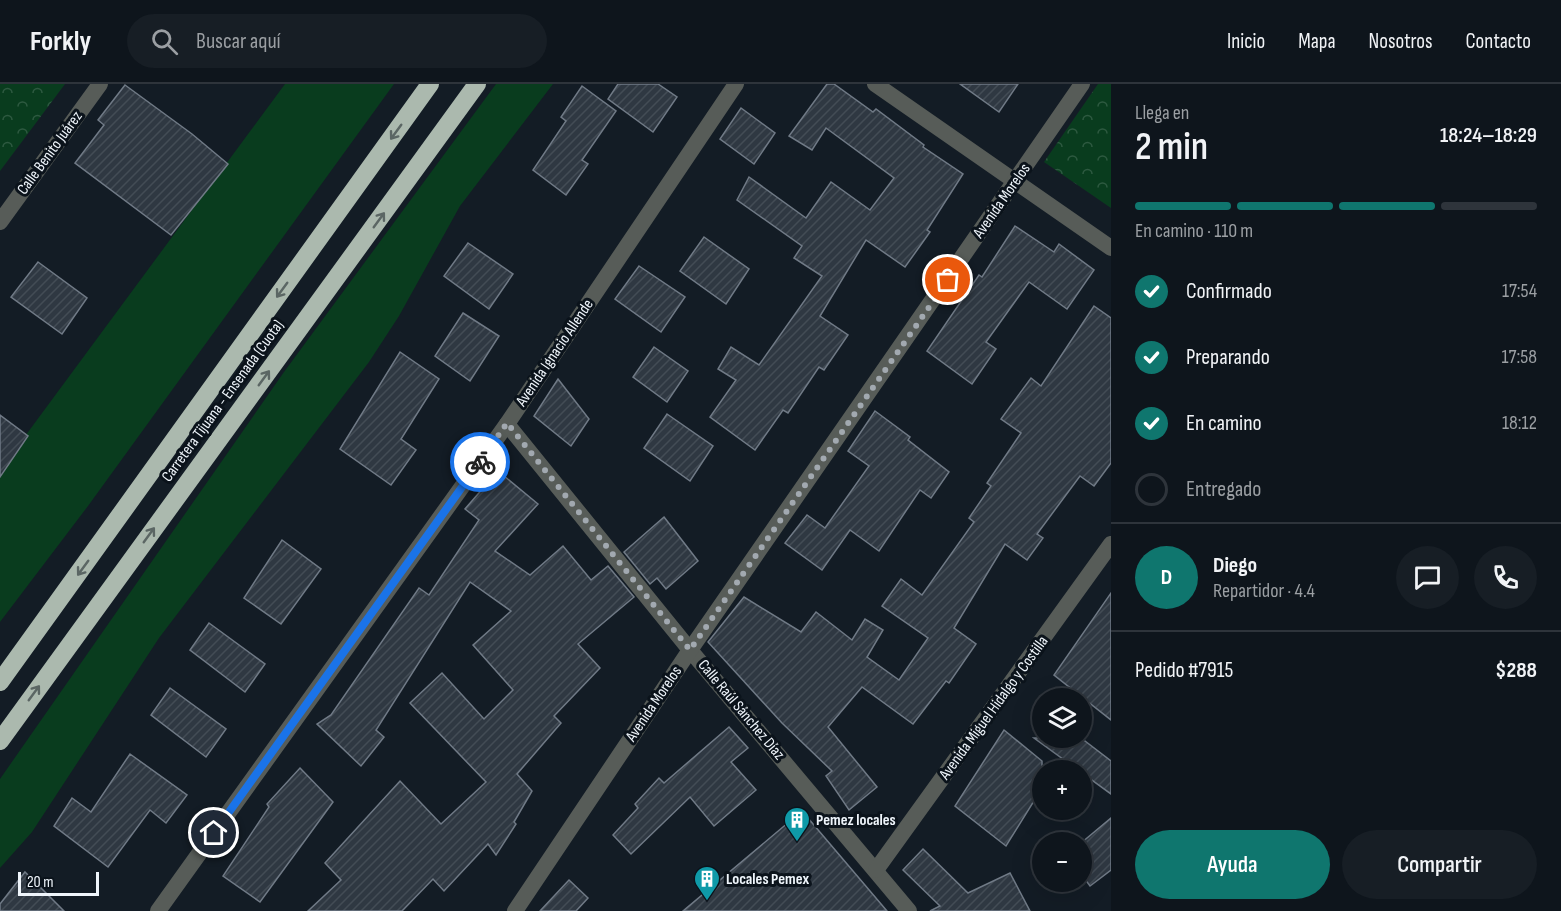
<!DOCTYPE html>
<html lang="es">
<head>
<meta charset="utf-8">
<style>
	body { margin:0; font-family:"Sofia Sans Condensed",sans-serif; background:#171e25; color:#f1f3f6; height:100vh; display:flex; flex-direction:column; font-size:22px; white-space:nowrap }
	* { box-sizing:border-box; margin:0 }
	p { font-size:20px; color:#9b9fa3 }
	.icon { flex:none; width:33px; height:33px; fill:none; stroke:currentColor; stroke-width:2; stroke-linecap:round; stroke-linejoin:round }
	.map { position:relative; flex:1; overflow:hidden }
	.drawer { display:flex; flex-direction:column; background:#0e151c; width:450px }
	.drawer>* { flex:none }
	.fabs { position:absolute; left:1032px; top:604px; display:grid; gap:12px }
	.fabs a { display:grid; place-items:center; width:60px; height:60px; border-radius:50%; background:#0e151c; box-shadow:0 6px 24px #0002,0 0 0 2px #2e343b; font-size:30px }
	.scale { position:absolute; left:18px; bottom:15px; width:81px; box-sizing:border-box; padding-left:6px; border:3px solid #eff5fb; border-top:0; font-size:16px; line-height:21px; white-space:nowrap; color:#eff5fb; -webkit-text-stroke:4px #0b131b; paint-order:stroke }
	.pin { position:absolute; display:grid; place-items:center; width:51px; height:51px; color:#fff; margin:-26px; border:3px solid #fff; border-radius:50%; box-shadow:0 2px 6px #0007 }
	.courier { position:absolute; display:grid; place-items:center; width:60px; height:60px; margin:-30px; border:4px solid #1a73e8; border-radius:50%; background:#fff; color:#222; box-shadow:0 2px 8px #0007 }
	.headline em { font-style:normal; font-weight:600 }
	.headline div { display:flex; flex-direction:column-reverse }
	.headline { display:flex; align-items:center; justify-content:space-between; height:102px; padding:0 24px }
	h1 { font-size:39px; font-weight:600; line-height:45px }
	.bar { display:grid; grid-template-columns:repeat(4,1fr); gap:9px 6px; align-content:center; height:72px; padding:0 24px }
	.bar i { height:8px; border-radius:4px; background:#2e343b }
	.bar .on { background:#0f766e }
	.bar p { grid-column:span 4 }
	.line { display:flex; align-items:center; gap:15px; padding:0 24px; border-top:2px solid #2e343b }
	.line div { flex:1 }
	.round { display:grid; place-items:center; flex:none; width:63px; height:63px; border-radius:32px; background:#171e25 }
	ol { padding:0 24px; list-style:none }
	li { display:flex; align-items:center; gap:18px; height:66px }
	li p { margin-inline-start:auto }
	li .icon { padding:6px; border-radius:50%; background:#0f766e; color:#fff; stroke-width:4 }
	li:last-child { color:#9b9fa3 }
	li i { width:33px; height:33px; border:3px solid #2e343b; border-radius:50% }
	.cta { display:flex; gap:12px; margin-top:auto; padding:12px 24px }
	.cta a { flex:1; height:69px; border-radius:36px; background:#0f766e; color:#fff; font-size:24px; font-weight:600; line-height:69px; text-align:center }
	.cta a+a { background:#171e25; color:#f1f3f6 }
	header { display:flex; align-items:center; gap:36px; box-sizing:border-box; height:84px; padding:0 30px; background:#0e151c; border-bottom:2px solid #2e343b }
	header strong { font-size:28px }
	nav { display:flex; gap:33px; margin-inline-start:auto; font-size:21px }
	.search { width:420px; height:54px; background:#171e25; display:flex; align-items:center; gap:15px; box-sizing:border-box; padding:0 21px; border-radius:33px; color:#9b9fa3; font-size:22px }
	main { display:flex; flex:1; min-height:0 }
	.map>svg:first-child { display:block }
	.grass { fill:#093c1e }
	.park { fill:url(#park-crowns) }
	.building { fill:url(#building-hatch); stroke:#707a86; stroke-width:1.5 }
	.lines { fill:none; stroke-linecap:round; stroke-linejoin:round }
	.minor { stroke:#575c58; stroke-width:16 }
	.motorway { stroke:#abb9ae; stroke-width:18 }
	.oneway { stroke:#5b6664 }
	.done { stroke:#a2a9b0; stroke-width:6; stroke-dasharray:0 10.8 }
	.route { stroke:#1a73e8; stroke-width:8 }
	.labels { text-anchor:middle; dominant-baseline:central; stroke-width:6; stroke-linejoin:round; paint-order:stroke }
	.street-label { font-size:16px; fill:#eff5fb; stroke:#0b131b }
	.poi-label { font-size:16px; font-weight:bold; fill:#eff5fb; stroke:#0b131b; text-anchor:start }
</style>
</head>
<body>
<header>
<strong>Forkly</strong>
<div class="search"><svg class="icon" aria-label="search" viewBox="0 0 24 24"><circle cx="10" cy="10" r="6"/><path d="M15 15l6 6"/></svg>Buscar aquí</div>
<nav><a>Inicio</a><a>Mapa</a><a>Nosotros</a><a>Contacto</a></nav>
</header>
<main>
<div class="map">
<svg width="1111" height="827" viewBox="0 0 1111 827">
	<defs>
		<pattern id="park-crowns" width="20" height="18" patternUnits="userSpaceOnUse" patternTransform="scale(1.5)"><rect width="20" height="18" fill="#093c1e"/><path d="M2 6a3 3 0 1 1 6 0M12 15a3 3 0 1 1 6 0" fill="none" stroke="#2d5940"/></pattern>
		<pattern id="building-hatch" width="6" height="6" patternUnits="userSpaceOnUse" patternTransform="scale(1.5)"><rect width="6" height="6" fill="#2f3842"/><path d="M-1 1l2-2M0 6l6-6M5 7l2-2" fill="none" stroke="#434c55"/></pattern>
	</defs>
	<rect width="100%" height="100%" fill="#131c25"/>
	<g class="grass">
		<path d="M285,0h109l-306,422 -88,116v-152z"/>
		<path d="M496,0h57l-93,122 -61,110 -30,46 -210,276 -127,194 -32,36v-89l284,-407z"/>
	</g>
	<g class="park">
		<path d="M0,0h65l-65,87z"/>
		<path d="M1098,0h13v124l-67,-46z"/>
	</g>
	<g class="building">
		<path d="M618,0h40l19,13 -24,35 -45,-33z"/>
		<path d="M827,0h7l39,28 3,-3 48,36 -1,2 40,27 -36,56 3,2 -25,35 -39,-27 -46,76 28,19 -24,35 -5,-3 -31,46 -5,-3 -28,40 -45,-33 26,-37 -18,-11 13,-22 28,18 63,-89 -28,-18 8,-12 -65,-46 12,-23 57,41 25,-36 39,28 24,-32 -68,-50 -14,22 -23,-14z"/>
		<path d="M960,0h58l-19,28z"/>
		<path d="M125,1l67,49 36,30 -57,71 -96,-72 29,-38 -6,-5z"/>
		<path d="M582,2l34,25 -34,49 6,4 -22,31 -33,-25 33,-49 -5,-4z"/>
		<path d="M741,24l34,25 -21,31 -34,-25z"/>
		<path d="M1015,142l39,26 5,-8 35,26 -27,39 -38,-27 -43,60 10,7 -24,35 -45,-33 52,-76 3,2z"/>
		<path d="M704,153l45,32 -23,35 -46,-33z"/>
		<path d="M468,159l45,31 -24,35 -45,-33z"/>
		<path d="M38,178l49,36 -25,36 -51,-37z"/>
		<path d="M639,182l46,31 -24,35 -46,-33z"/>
		<path d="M1094,222l17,12v145l-17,23 -14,-10 -43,58 6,4 -16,22 -22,-16 -51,84 22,16 -27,39 -3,-2 -33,43 -51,-37 -34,40 49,60 -28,23 -23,-34 6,-5 -50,-48 -74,-81 36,-45 57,35 15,-20 36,28 13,-21 18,11 -16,27 32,23 29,-42 -46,-32 19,-27 21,16 52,-73 -5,-4 22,-32 -4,-3 34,-50 -20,-14 30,-41 10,8z"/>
		<path d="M463,229l36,23 -29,45 -35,-25z"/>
		<path d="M654,263l34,24 -21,31 -34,-25z"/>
		<path d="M400,268l39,27 -38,60 15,11 -25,35 -51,-36z"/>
		<path d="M558,295l31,40 -18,27 -37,-30z"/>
		<path d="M875,327l35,26 -2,3 41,32 -18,26 -11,-8 -41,61 -29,-21 -28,40 -37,-27 22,-28 18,13 44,-62 -21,-15z"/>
		<path d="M667,330l46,32 -23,35 -46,-33z"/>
		<path d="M0,331l28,21 -28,41z"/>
		<path d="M498,387l40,33 -43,47 35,24 33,-29 28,34 17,-14 26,31 -56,47 22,24 -46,48 7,7 -44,51 15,17 -18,31 2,2 -20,31 -8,-11 -44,47 -11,-12 -31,32h-94l33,-31 -16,-17 75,-82 41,43 45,-42 -76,-79 32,-30 42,46 29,-29 -40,-45 38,-34 -41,-29 -94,148 8,7 -23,29 -44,-42 14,-9 88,-127 10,7 50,-75 -14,-11z"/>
		<path d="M664,433l34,44 -32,28 -9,-11 -7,6 -26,-32z"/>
		<path d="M282,456l39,29 -40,55 -37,-26z"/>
		<path d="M1111,509v127l-57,-45z"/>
		<path d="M209,539l56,41 -20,28 -55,-42z"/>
		<path d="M170,604l56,41 -20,28 -55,-42z"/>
		<path d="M729,643l19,21 -17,14 25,28 -42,36 -24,-29 -59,57 -18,-19 25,-27 -3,-4 24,-26 5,5z"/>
		<path d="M1004,646l38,31v27l-36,58 -51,-40z"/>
		<path d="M1034,654h47l30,23v33z"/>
		<path d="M130,670l57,41 -21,28 -16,-13 -42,57 -54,-41 18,-28 19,14z"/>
		<path d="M300,684l33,34 -73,100 -37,-26 46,-69 -2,-3z"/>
		<path d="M802,727l85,100h-204z"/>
		<path d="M1111,734v52l-21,16 -8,-11 -1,-32z"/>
		<path d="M923,765l45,44 42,-20 20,38h-100l10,-5 -37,-36z"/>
		<path d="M25,788l39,39h-64v-7z"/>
		<path d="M569,796l19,18 -12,13h-36z"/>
	</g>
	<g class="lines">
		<g class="minor">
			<path d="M875,0l236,164"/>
			<path d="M0,138l100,-138"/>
			<path d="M507,340l183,226 219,261"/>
			<path d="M876,786l235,-326"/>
			<path d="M158,827l349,-487 229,-340"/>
			<path d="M515,827l175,-261 392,-566"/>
		</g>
		<g class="motorway">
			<path d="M0,598l430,-598"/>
			<path d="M0,657l477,-657"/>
		</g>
	</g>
	<defs><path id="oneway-shaft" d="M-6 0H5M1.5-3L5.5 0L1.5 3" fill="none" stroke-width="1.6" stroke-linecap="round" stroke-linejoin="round" transform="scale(1.5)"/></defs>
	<g class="oneway">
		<use href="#oneway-shaft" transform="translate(396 48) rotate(126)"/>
		<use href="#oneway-shaft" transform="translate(379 136) rotate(-54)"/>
		<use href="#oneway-shaft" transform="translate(282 206) rotate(126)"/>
		<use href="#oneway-shaft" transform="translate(264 294) rotate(-54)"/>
		<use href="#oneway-shaft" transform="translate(149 451) rotate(-54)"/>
		<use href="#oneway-shaft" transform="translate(83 484) rotate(126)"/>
		<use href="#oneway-shaft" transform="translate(34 609) rotate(-54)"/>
	</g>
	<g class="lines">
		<path class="done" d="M480,378l27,-39 183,227 258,-370"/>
		<path class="route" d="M214,749l266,-371"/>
	</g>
	<defs>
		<symbol id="building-pin" viewBox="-11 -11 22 30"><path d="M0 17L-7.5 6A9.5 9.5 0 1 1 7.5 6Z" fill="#0f9aa8" stroke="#0b131b"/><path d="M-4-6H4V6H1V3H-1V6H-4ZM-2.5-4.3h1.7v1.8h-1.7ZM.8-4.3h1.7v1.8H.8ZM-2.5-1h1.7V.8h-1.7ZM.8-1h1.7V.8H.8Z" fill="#fff"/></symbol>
	</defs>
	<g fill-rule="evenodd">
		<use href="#building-pin" x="782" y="721" width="30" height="40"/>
		<use href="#building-pin" x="692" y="780" width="30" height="40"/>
	</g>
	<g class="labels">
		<g class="street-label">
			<text transform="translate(50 69) rotate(-54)">Calle Benito Juárez</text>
			<text transform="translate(1002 117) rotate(-55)">Avenida Morelos</text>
			<text transform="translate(555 269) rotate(-56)">Avenida Ignacio Allende</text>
			<text transform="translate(223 317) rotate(-54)">Carretera Tijuana - Ensenada (Cuota)</text>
			<text transform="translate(654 620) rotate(-56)">Avenida Morelos</text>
			<text transform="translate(994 624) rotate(-54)">Avenida Miguel Hidalgo y Costilla</text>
			<text transform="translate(741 626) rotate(50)">Calle Raúl Sánchez Díaz</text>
		</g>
		<g class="poi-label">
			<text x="816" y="736">Pemez locales</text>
			<text x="726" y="795">Locales Pemex</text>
		</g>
	</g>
</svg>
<div class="fabs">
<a><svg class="icon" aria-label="layers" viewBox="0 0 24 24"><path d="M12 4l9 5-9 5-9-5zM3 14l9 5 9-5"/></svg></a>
<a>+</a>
<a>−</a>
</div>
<div class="scale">20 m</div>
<div class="pin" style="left:948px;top:196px;background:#ea580c"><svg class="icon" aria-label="bag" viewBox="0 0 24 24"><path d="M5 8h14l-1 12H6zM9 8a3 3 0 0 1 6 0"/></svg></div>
<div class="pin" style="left:214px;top:749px;background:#1f2937"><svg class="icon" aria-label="home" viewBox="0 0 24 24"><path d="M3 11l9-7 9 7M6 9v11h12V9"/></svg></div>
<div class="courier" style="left:480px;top:378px"><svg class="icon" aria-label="bike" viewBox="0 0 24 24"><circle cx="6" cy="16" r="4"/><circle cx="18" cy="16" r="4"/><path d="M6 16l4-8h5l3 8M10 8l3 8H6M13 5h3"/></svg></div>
</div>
<section class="drawer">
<div class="headline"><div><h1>2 min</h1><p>Llega en</p></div><em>18:24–18:29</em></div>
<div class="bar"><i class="on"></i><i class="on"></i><i class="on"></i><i></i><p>En camino · 110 m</p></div>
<ol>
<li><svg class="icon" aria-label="check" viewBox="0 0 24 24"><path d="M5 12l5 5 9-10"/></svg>Confirmado<p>17:54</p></li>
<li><svg class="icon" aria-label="check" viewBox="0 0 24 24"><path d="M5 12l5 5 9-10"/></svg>Preparando<p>17:58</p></li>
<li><svg class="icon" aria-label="check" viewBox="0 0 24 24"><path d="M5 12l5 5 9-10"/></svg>En camino<p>18:12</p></li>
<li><i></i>Entregado</li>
</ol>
<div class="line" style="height:108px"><b class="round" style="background:#0f766e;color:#fff">D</b><div><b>Diego</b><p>Repartidor · 4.4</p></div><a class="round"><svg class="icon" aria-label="chat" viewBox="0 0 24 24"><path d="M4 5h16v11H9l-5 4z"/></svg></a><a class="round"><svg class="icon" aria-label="phone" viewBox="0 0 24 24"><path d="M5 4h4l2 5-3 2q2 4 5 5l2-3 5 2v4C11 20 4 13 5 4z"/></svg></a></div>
<div class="line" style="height:78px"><div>Pedido #7915</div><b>$288</b></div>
<div class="cta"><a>Ayuda</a><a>Compartir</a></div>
</section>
</main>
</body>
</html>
